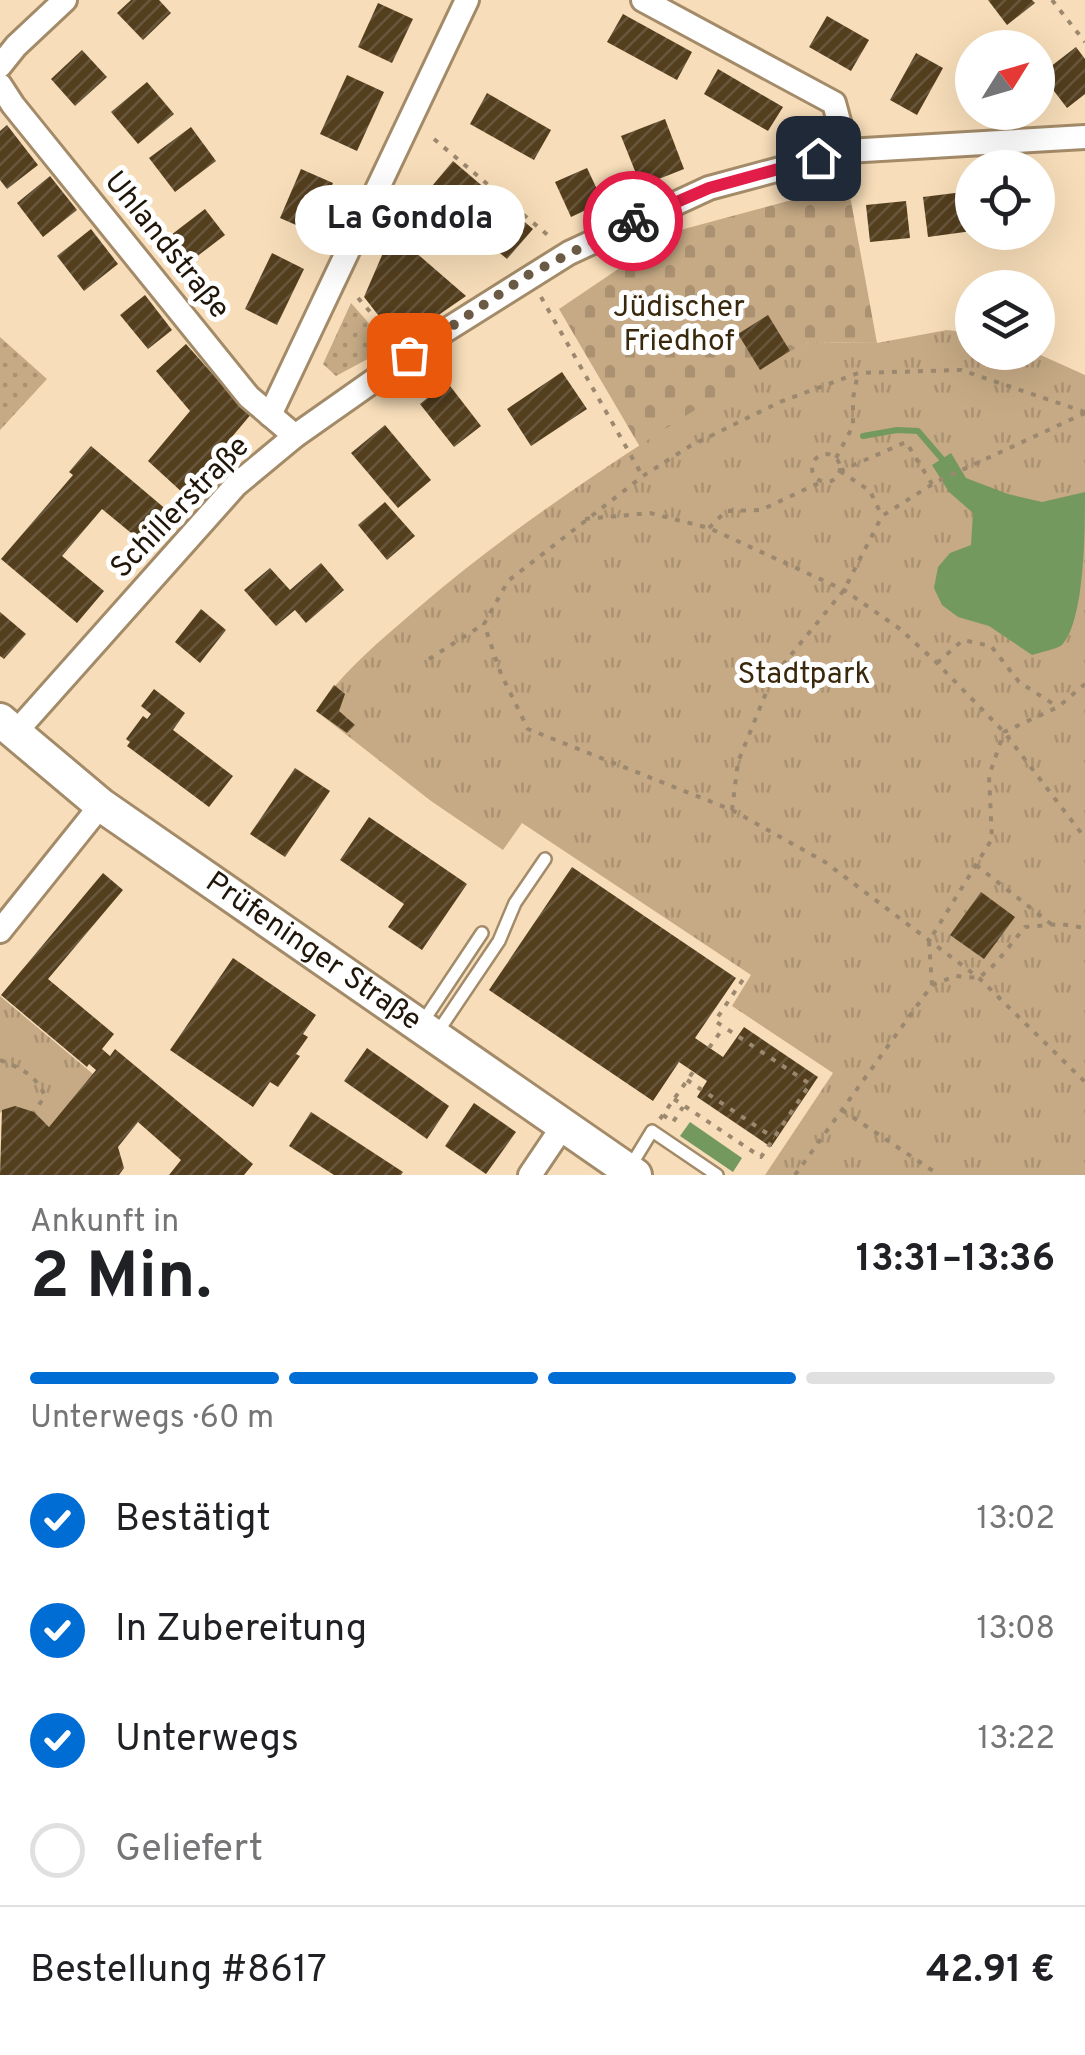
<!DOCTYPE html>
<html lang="de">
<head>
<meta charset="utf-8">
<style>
	body { margin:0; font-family:Overpass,sans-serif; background:#f6f6f6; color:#202124; height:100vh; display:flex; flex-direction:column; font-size:38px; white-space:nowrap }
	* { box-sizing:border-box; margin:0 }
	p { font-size:32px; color:#757577 }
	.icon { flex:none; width:55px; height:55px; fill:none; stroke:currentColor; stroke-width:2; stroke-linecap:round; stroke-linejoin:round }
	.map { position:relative; height:1175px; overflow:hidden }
	.drawer { display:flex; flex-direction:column; background:#fff; flex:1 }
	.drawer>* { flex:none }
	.needle { width:65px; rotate:53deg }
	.controls { position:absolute; left:955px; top:30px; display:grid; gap:20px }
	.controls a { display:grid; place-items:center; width:100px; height:100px; border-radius:50%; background:#fff; box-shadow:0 10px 40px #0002; font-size:50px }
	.pin { position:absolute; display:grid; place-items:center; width:85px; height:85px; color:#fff; margin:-42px; border-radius:20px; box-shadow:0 5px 15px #0006 }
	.courier { position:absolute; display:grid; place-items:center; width:100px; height:100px; margin:-50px; border:8px solid #e11d48; border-radius:50%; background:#fff; color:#222; box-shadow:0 2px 12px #0007 }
	.bubble { position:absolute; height:70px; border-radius:35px; background:#fff; box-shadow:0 10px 40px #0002; font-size:32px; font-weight:700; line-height:70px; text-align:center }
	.headline em { font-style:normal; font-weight:700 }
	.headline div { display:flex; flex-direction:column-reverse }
	.headline { display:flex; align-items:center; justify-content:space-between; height:170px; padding:0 30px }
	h1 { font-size:65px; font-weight:700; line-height:75px }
	.bar { display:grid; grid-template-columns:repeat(4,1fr); gap:15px 10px; align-content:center; height:120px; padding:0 30px }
	.bar i { height:12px; border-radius:8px; background:#e0e0e0 }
	.bar .current { background:#006dd5 }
	.bar p { grid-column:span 4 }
	.line { display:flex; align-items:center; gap:25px; padding:0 30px; border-top:2px solid #e0e0e0 }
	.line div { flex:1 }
	ol { padding:0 30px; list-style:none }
	li { display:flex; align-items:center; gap:30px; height:110px }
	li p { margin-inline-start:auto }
	li .icon { padding:10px; border-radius:50%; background:#006dd5; color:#fff; stroke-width:4 }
	li:last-child { color:#757577 }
	li i { width:55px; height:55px; border:5px solid #e0e0e0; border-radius:50% }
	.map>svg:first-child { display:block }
	.grass { fill:url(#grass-dots) }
	.cemetery { fill:url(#cemetery-stones) }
	.park { fill:url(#park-tufts) }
	.water { fill:#74995f }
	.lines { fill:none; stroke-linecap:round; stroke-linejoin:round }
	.stream { stroke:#74995f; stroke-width:6 }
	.building { fill:url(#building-hatch) }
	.lane-casing { stroke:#a38b69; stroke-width:16 }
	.street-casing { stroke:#a38b69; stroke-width:28 }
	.secondary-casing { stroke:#a38b69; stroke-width:38 }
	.path { stroke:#9b886e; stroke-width:4; stroke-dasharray:5 8; stroke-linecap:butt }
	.lane { stroke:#fff; stroke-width:11 }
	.street { stroke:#fff; stroke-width:22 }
	.secondary { stroke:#fff; stroke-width:32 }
	.done { stroke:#6b5b46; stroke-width:10; stroke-dasharray:0 18 }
	.route { stroke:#e11d48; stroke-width:12 }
	.labels { text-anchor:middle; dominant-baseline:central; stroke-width:10; stroke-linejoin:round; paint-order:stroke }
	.street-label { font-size:30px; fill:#1f1508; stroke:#fff }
	.park-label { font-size:30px; fill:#39280c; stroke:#fff }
</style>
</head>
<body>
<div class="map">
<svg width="1085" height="1175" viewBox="0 0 1085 1175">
	<defs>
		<pattern id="grass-dots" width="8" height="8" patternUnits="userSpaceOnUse" patternTransform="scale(2.5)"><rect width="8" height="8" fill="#c6aa85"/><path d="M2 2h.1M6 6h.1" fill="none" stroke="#aa9171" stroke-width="1.8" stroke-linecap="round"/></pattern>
		<pattern id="cemetery-stones" width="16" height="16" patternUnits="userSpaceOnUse" patternTransform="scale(2.5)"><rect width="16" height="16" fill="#c6aa85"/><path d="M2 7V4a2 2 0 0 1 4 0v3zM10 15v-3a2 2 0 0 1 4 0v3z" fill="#aa9171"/></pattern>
		<pattern id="park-tufts" width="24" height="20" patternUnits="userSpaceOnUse" patternTransform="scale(2.5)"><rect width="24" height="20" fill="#c6aa85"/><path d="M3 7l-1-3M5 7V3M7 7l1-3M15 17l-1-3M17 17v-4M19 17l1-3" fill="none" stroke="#aa9171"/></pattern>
		<pattern id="building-hatch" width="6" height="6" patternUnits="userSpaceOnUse" patternTransform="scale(2.5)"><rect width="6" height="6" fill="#533e1e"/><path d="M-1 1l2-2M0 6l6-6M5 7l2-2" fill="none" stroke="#68573c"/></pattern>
	</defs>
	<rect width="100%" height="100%" fill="#f7ddb9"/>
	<g class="grass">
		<path d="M351,303l39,44 -54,29 -13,-12z"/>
		<path d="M0,337l47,42 -47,51z"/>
	</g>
	<path class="cemetery" d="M848,185l29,158 -68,-1 -49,28 -120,77 -81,-138 114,-77z"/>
	<g class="park">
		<path d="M947,330l25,3v19l64,1 49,22v800h-320l68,-102 -101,-67 19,-31 -229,-152 -19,27 -72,-49 -115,-90c27,-40 65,-71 102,-103 114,-98 244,-178 372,-257l19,-9 68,1z"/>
		<path d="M0,996l93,78 -44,53c-15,-14 -29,-26 -49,-14z"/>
	</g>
	<g class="water">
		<path d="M951,453l15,25 42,16 34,8 43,-10c0,38 0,129 -23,153 -7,5 -22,7 -30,10l-43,-29 -31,-9 -16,-12 -8,-17 4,-21 12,-14 21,-8 2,-32 -24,-21 -17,-27z"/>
		<path d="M690,1122l52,36 -9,14 -53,-36z"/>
	</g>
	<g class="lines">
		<path class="stream" d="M863,436l34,-6 21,1 24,28"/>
	</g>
	<g class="building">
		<path d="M131,0h28l12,13 -28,27 -26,-27z"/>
		<path d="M988,0h44l3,3 -28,22z"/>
		<path d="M378,3l35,16 -21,44 -34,-16z"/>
		<path d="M623,14l69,38 -15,28 -70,-38z"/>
		<path d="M827,16l42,24 -18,31 -42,-24z"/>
		<path d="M1076,47l9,12v35l-18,14 -26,-34z"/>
		<path d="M82,50l25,27 -32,29 -24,-27z"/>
		<path d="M916,53l27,15 -26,47 -27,-15z"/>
		<path d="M718,69l65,38 -15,24 -64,-37z"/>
		<path d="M347,75l37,17 -27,59 -37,-17z"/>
		<path d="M147,82l27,32 -36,30 -27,-32z"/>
		<path d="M487,93l64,37 -17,30 -64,-36z"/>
		<path d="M665,119l19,50 -43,17 -20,-50z"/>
		<path d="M7,125l31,40 -31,24 -7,-9v-49z"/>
		<path d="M191,127l25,34 -41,31 -26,-34z"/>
		<path d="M453,161l80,68 -26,30 -80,-67z"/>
		<path d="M587,168l16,34 -32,15 -16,-35z"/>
		<path d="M301,169l32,14 -21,49 -32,-14z"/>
		<path d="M50,176l27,34 -34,27 -26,-34z"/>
		<path d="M971,191l1,40 -44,6 -5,-40z"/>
		<path d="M906,201l4,37 -40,4 -4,-37z"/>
		<path d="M205,209l20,26 -34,26 -20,-26z"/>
		<path d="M91,229l27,35 -34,27 -27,-35z"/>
		<path d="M392,232l74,64 -62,43 -22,-19 -18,-23z"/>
		<path d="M272,253l32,16 -27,56 -32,-16z"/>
		<path d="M145,295l27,35 -24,19 -28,-34z"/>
		<path d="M768,315l22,36 -30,19 -22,-36z"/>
		<path d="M186,344l46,52 20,17 -68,81 -36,-33 42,-50 -34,-40z"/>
		<path d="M562,372l25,37 -56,37 -24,-37z"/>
		<path d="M447,382l34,44 -27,21 -34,-43z"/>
		<path d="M385,425l46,55 -33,28 -47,-55z"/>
		<path d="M91,446l77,65 -26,31 -40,-33 -40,47 42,35 -27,32 -76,-64 72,-84 -4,-3z"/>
		<path d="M385,502l30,34 -28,24 -29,-35z"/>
		<path d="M321,563l23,27 -38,33 -11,-13 -19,16 -32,-36 26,-22 20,22z"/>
		<path d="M201,609l25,21 -26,33 -25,-21z"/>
		<path d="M0,612l26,22 -22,25 -4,-3z"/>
		<path d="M334,685l11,9 -6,17 16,14 -8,8 -31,-22z"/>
		<path d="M154,689l31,24 -12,17 60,46 -24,31 -82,-61 3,-4 -4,-3 17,-23 4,3 4,-5 -10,-8z"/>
		<path d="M295,768l35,23 -45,66 -35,-23z"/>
		<path d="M369,817l98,67 -45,66 -34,-23 16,-23 -64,-44z"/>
		<path d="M572,867l164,111 -41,60 28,19 21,-30 74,50 -47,70 -74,-50 10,-16 -28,-19 -26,39 -164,-111z"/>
		<path d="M103,873l20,17 -75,89 66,55 -12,15 8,7 5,-7 138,115 -9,11h-75l12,-15 -43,-38 -20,25 6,21 -5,7h-119l2,-65 13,-4 19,6 15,15 47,-57 -7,-6 -2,3 -86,-72z"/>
		<path d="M981,892l34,25 -31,42 -34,-24z"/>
		<path d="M233,958l83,57 -13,19 5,3 -12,17 4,2 -22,31 -8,-5 -17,25 -83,-57z"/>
		<path d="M367,1048l82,58 -22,33 -83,-58z"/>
		<path d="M474,1103l42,29 -30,42 -41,-28z"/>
		<path d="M311,1112l92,60 -2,3h-67l-45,-29z"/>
	</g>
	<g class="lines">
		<defs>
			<g id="lane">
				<path d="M422,1023l60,-90"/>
				<path d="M437,1033l62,-92 16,-38 30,-44"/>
				<path d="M630,1167l22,-36 65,44"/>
			</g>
			<g id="street">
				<path d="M643,0l191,103 13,48"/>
				<path d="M0,66l16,-20 49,-46"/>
				<path d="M0,85l13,20 236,292 46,39"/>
				<path d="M270,415l197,-415"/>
				<path d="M15,733l221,-248 59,-49 145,-102 129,-81 140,-65 138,-37 238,-14"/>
				<path d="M0,931l101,-126"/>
				<path d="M530,1175l33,-49"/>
			</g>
			<g id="secondary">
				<path id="s1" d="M0,720l101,85 534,370"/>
			</g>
		</defs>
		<use href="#lane" class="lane-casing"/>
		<use href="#street" class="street-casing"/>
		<use href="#secondary" class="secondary-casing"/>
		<g class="path">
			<path d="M1052,0l33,42"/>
			<path d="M434,139l116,98"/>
			<path d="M541,297l101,178"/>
			<path d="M358,298l36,41"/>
			<path d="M1085,412l-124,-42 -103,3 -78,29 -90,44 -47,30 -135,105 -24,43 17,50 27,55 204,81 93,52 154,116 106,104"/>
			<circle cx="826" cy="468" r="14"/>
			<path d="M836,458l17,-32v-28l5,-25"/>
			<path d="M840,471l66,-29 26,42"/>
			<path d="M840,471l30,20 12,25"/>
			<path d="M585,519l65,-6 59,15 135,62 56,39 37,34 67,69 81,106"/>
			<path d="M709,528l17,-17 35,-1 62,-29"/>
			<path d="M429,659l55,-35"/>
			<path d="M937,663l26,-23 28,6 28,36 39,25"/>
			<path d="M732,810l6,-48 34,-84 72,-88 38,-74 54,-34 149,-69"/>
			<path d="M976,865l75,59"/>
			<path d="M932,985l24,-9 23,2 17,-15 29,-36 35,-3 25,4"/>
			<path d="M709,1048l15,-21"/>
			<path d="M0,1060c22,9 35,14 45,36l-11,16"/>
			<path d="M687,1080l87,58"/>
			<path d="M674,1099l87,58 49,-73 -95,-63 29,-43"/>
			<path d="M842,1110l97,65"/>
			<path d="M663,1115l10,7 10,-15"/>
			<path d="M660,1119l33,-47"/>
			<path d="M795,1175l137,-190 -3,-44 63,-102 -3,-63 15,-44 54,-25 27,-23"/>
		</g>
		<use href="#lane" class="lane"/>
		<use href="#street" class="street"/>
		<use href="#secondary" class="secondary"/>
	</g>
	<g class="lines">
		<path class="done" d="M409,355l119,-80 105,-54"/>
		<path class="route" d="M633,221l76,-33 109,-30"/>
	</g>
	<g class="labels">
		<g class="street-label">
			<text transform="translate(166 246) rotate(51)">Uhlandstraße</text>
			<text transform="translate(181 508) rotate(-46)">Schillerstraße</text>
			<text stroke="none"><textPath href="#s1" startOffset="390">Prüfeninger Straße</textPath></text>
		</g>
		<g class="park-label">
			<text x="679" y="308">Jüdischer<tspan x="679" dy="34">Friedhof</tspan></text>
			<text x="804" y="675">Stadtpark</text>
		</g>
	</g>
</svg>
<div class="controls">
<a><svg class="needle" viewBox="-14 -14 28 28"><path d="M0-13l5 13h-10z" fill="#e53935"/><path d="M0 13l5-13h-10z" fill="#757577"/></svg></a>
<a><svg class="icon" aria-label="locate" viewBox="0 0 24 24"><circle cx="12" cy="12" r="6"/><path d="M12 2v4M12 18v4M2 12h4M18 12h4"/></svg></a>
<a><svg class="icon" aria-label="layers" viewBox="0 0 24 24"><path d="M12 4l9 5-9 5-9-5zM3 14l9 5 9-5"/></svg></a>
</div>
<div class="pin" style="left:409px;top:355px;background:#ea580c"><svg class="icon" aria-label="bag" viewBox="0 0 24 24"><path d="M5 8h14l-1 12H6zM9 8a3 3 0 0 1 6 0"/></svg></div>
<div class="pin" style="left:818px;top:158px;background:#1f2937"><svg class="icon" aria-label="home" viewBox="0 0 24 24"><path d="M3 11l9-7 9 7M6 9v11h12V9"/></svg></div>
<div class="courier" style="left:633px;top:221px"><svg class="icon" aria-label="bike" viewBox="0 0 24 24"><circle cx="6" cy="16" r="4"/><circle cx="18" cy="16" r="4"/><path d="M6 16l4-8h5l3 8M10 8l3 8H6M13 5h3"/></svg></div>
<div class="bubble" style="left:295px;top:185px;width:230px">La Gondola</div>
</div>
<section class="drawer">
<div class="headline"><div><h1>2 Min.</h1><p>Ankunft in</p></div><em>13:31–13:36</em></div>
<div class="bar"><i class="current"></i><i class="current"></i><i class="current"></i><i></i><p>Unterwegs · 60 m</p></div>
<ol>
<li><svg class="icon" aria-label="check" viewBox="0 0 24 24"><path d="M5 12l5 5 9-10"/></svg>Bestätigt<p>13:02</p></li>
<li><svg class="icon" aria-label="check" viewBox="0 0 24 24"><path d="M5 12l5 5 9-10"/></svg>In Zubereitung<p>13:08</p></li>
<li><svg class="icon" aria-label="check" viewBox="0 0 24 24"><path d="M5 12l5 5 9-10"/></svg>Unterwegs<p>13:22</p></li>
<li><i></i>Geliefert</li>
</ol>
<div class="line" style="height:130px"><div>Bestellung #8617</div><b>42.91 €</b></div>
</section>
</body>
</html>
